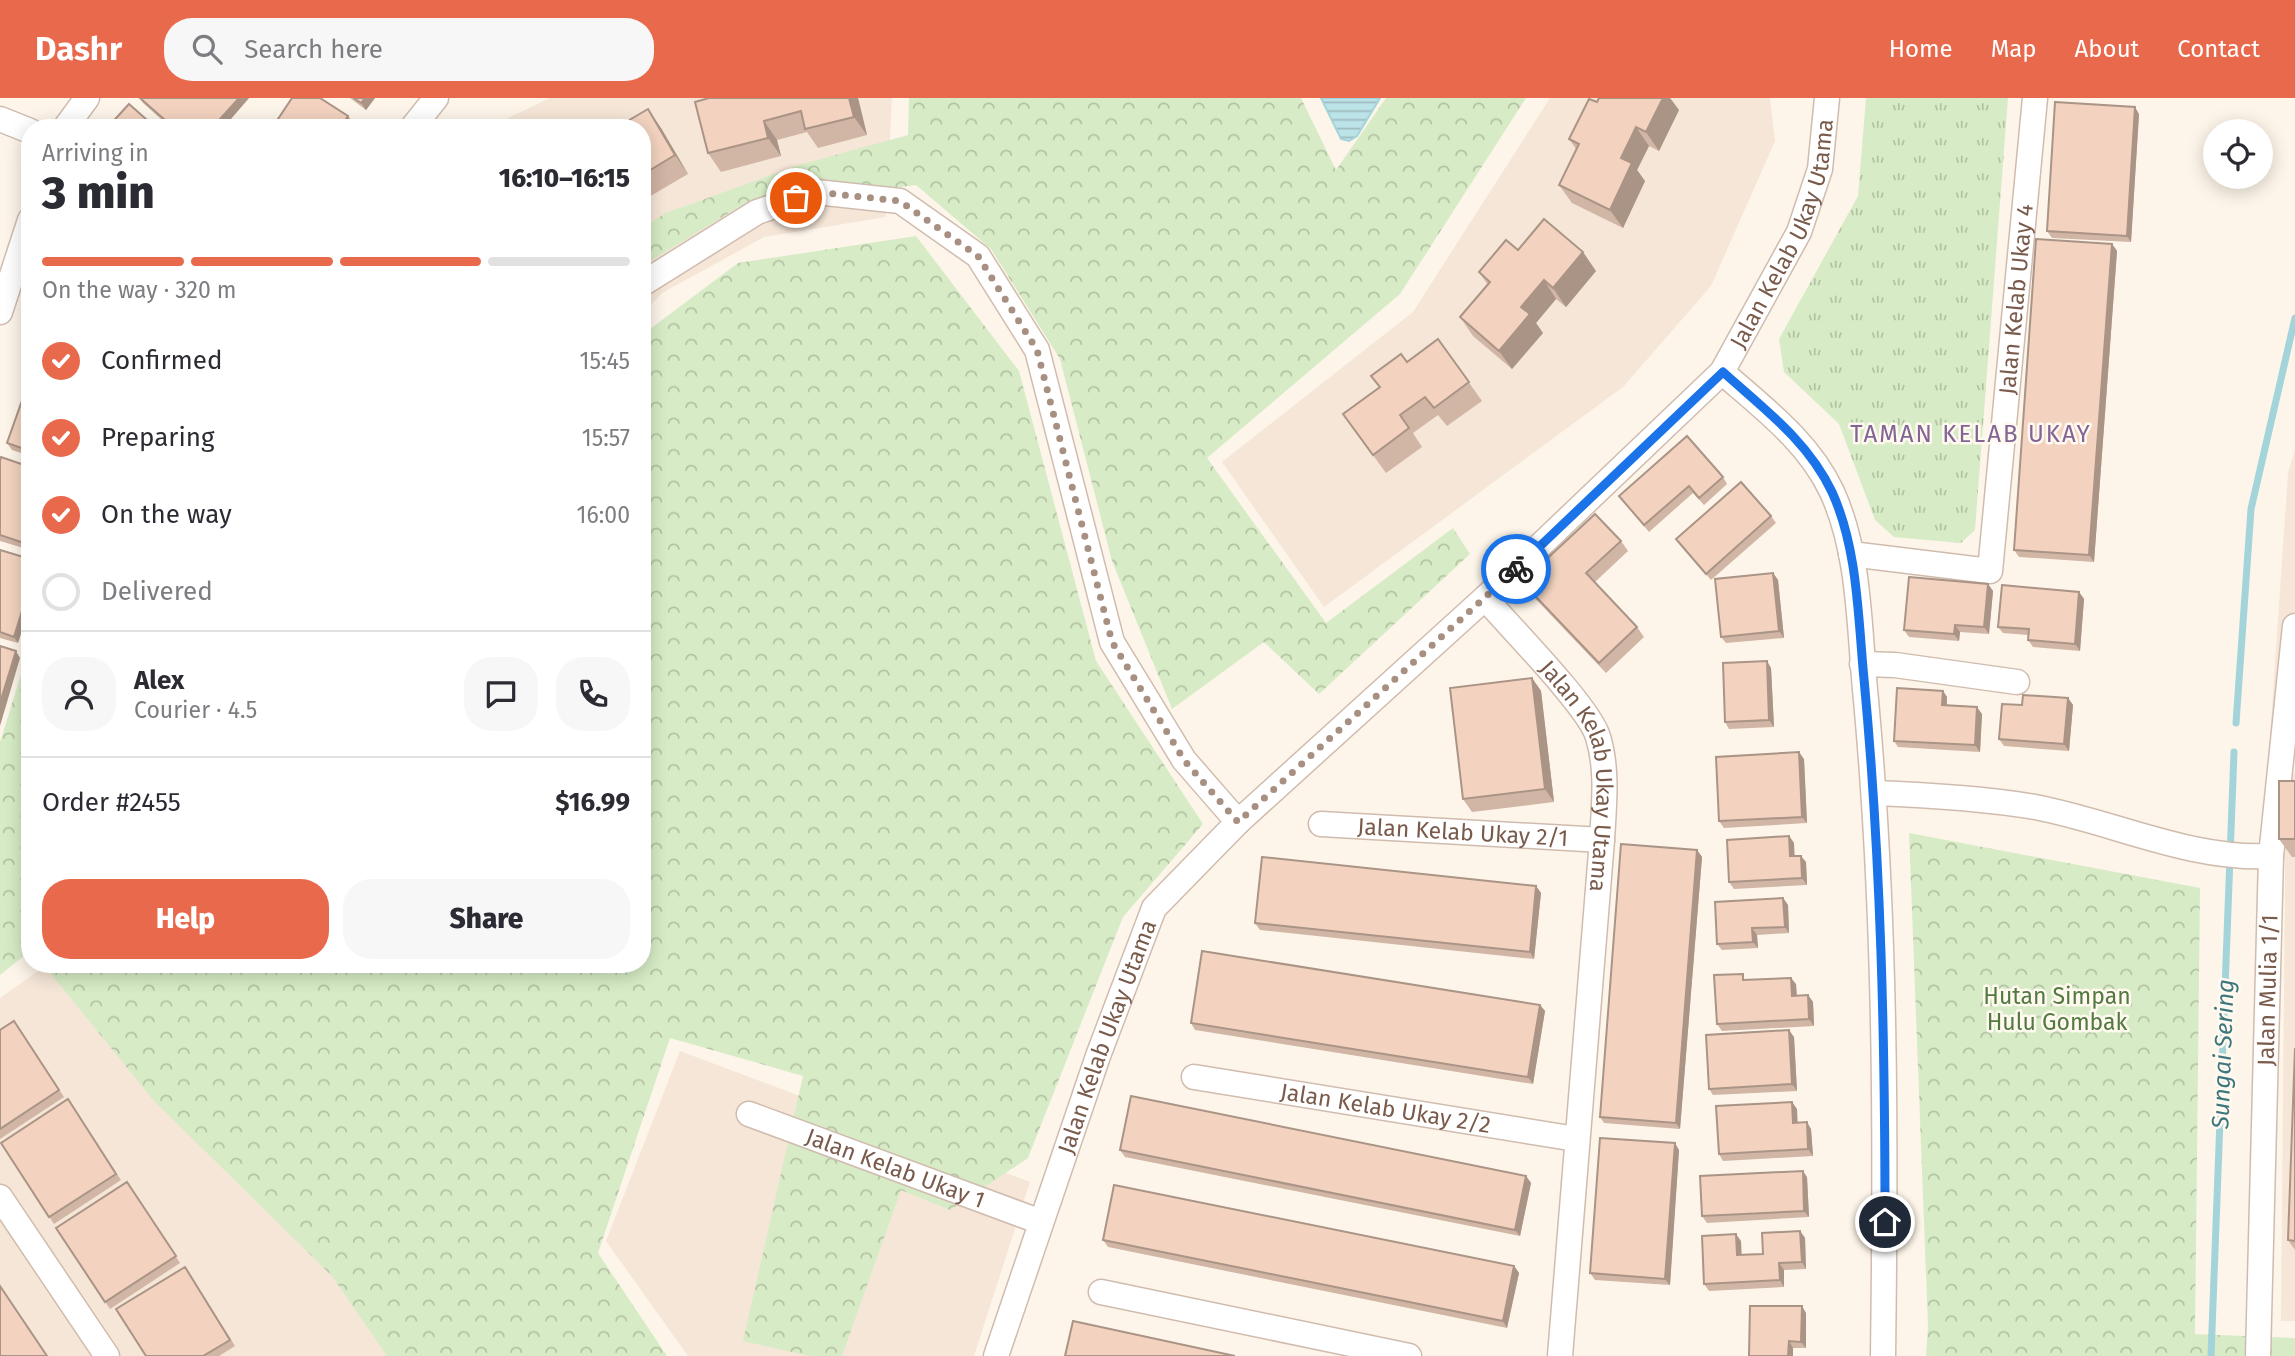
<!DOCTYPE html>
<html lang="en">
<head>
<meta charset="utf-8">
<style>
	body { margin:0; font-family:"Fira Sans",sans-serif; background:#f7f7f7; color:#2b2b33; height:100vh; display:flex; flex-direction:column; font-size:26px; white-space:nowrap }
	* { box-sizing:border-box; margin:0 }
	p { font-size:23px; color:#7c7c81 }
	.icon { flex:none; width:38px; height:38px; fill:none; stroke:currentColor; stroke-width:2; stroke-linecap:round; stroke-linejoin:round }
	.map { position:relative; flex:1; overflow:hidden }
	.drawer { position:absolute; left:21px; top:21px; width:630px; height:854px; display:flex; flex-direction:column; background:#fff; border-radius:28px; box-shadow:0 4px 18px #0003 }
	.drawer>* { flex:none }
	.fabs { position:absolute; left:2203px; top:21px; display:grid; gap:14px }
	.fabs a { display:grid; place-items:center; width:70px; height:70px; border-radius:50%; background:#fff; box-shadow:0 4px 18px #0003; font-size:35px }
	.pin { position:absolute; display:grid; place-items:center; width:60px; height:60px; color:#fff; margin:-30px; border:4px solid #fff; border-radius:50%; box-shadow:0 2px 7px #0007 }
	.courier { position:absolute; display:grid; place-items:center; width:70px; height:70px; margin:-35px; border:5px solid #1a73e8; border-radius:50%; background:#fff; color:#222; box-shadow:0 2px 9px #0007 }
	.summary em { font-style:normal; font-weight:800 }
	.summary div { display:flex; flex-direction:column-reverse }
	.summary { display:flex; align-items:center; justify-content:space-between; height:119px; padding:0 21px }
	h1 { font-size:46px; font-weight:800; line-height:52px }
	.bar { display:grid; grid-template-columns:repeat(4,1fr); gap:10px 7px; align-content:center; height:84px; padding:0 21px }
	.bar i { height:9px; border-radius:5px; background:#e1e1e2 }
	.bar .selected { background:#e9694c }
	.bar p { grid-column:span 4 }
	.line { display:flex; align-items:center; gap:18px; padding:0 21px; border-top:2px solid #e1e1e2 }
	.line div { flex:1 }
	.round { display:grid; place-items:center; flex:none; width:74px; height:74px; border-radius:28px; background:#f7f7f7 }
	ol { padding:0 21px; list-style:none }
	li { display:flex; align-items:center; gap:21px; height:77px }
	li p { margin-inline-start:auto }
	li .icon { padding:7px; border-radius:50%; background:#e9694c; color:#fff; stroke-width:4 }
	li:last-child { color:#7c7c81 }
	li i { width:38px; height:38px; border:4px solid #e1e1e2; border-radius:50% }
	.button { display:flex; gap:14px; margin-top:auto; padding:14px 21px }
	.button a { flex:1; height:80px; border-radius:28px; background:#e9694c; color:#fff; font-size:28px; font-weight:800; line-height:80px; text-align:center }
	.button a+a { background:#f7f7f7; color:#2b2b33 }
	header { display:flex; align-items:center; gap:42px; box-sizing:border-box; height:98px; padding:0 35px; background:#e9694c; color:#fff }
	header strong { font-size:33px }
	nav { display:flex; gap:38px; margin-inline-start:auto; font-size:24px }
	.search { width:490px; height:63px; background:#f7f7f7; display:flex; align-items:center; gap:18px; box-sizing:border-box; padding:0 24px; border-radius:28px; color:#7c7c81; font-size:26px }
	.map>svg:first-child { display:block }
	.residential { fill:#f5e6d7 }
	.forest { fill:url(#forest-crowns) }
	.park { fill:url(#park-tufts) }
	.water { fill:url(#water-rules); stroke:#a2d4da; stroke-width:2 }
	.lines { fill:none; stroke-linecap:round; stroke-linejoin:round }
	.stream { stroke:#a2d4da; stroke-width:7 }
	.minor-casing { stroke:#d0bcae; stroke-width:27 }
	.minor { stroke:#fff; stroke-width:24 }
	.wall { fill:#d1b5a5 }
	.shaded-wall { fill:#aa9486 }
	.building { fill:#f3d3c0; stroke:#aa9486; stroke-width:2 }
	.done { stroke:#a79082; stroke-width:7; stroke-dasharray:0 12.6 }
	.route { stroke:#1a73e8; stroke-width:9 }
	.labels { text-anchor:middle; dominant-baseline:central; stroke-width:5; stroke-linejoin:round; paint-order:stroke }
	.street-label { font-size:23px; fill:#795a4b; stroke:#fff9f0 }
	.park-label { font-size:23px; fill:#527940; stroke:#fff9f0 }
	.neighbourhood-label { font-size:24px; letter-spacing:2px; fill:#826495; stroke:#fff9f0 }
	.water-label { font-size:24px; font-style:italic; fill:#3e767e; stroke:#fff9f0 }
</style>
</head>
<body>
<header>
<strong>Dashr</strong>
<div class="search"><svg class="icon" aria-label="search" viewBox="0 0 24 24"><circle cx="10" cy="10" r="6"/><path d="M15 15l6 6"/></svg>Search here</div>
<nav><a>Home</a><a>Map</a><a>About</a><a>Contact</a></nav>
</header>
<div class="map">
<svg width="2295" height="1258" viewBox="0 0 2295 1258">
	<defs>
		<pattern id="forest-crowns" width="20" height="18" patternUnits="userSpaceOnUse" patternTransform="scale(1.75)"><rect width="20" height="18" fill="#d7ecc6"/><path d="M2 6a3 3 0 1 1 6 0M12 15a3 3 0 1 1 6 0" fill="none" stroke="#b3c2a3"/></pattern>
		<pattern id="park-tufts" width="24" height="20" patternUnits="userSpaceOnUse" patternTransform="scale(1.75)"><rect width="24" height="20" fill="#d7ecc6"/><path d="M3 7l-1-3M5 7V3M7 7l1-3M15 17l-1-3M17 17v-4M19 17l1-3" fill="none" stroke="#b3c2a3"/></pattern>
		<pattern id="water-rules" width="6" height="5" patternUnits="userSpaceOnUse" patternTransform="scale(1.75)"><rect width="6" height="5" fill="#bce3e8"/><path d="M0 2.5h6" fill="none" stroke="#9ebbbe"/></pattern>
	</defs>
	<rect width="100%" height="100%" fill="#fdf5e9"/>
	<g class="residential">
		<path d="M550,0h342l-6,119 -122,20 -102,56 -20,21v-186h-143l9,-10z"/>
		<path d="M1550,0h220l5,43 -64,145 -88,101 -299,220 -102,-145 191,-150z"/>
		<path d="M2295,352v303l-26,-1 19,-279z"/>
		<path d="M2286,675h9v548h-14z"/>
		<path d="M48,866l241,170 109,222h-398v-358z"/>
		<path d="M680,953l350,131 -56,174h-286l-82,-115z"/>
	</g>
	<g class="forest">
		<path d="M909,0h392l35,72 50,-72h140l-126,196 -193,164 119,165 127,-95 17,26 -151,140 -55,-52 -92,67 -60,-148 -52,-202 -69,-110 -75,-64 -179,23 -95,58v-38l24,-15 133,-48 109,-30z"/>
		<path d="M916,138l103,135 77,290 107,163 -80,93 -95,241 -78,52 -49,-20 -59,166h-32l-67,-15 60,-265 -133,-38 -72,215 69,103h-280l-55,-80 -178,-175 -111,-137h599v-629l96,-72z"/>
		<path d="M30,548v305l-30,24v-233z"/>
		<path d="M1909,735l291,55 -5,446 100,4v18h-369l2,-29z"/>
	</g>
	<path class="park" d="M1866,0h142l-33,432 -14,13 -67,-6 -19,-17 -36,-96 -55,-52 -5,-33 79,-143z"/>
	<path class="water" d="M1321,0h59l-23,38 -8,5 -8,-2z"/>
	<g class="lines">
		<g class="stream">
			<path d="M2236,625l15,-214 44,-191"/>
			<path d="M2211,1258l23,-604"/>
		</g>
		<defs>
			<g id="minor">
				<path d="M0,21l30,12"/>
				<path d="M65,30l22,-30"/>
				<path d="M412,30l24,-30"/>
				<path d="M642,186l115,-72 59,-20 84,9 78,55 59,94 75,292 72,118 54,62"/>
				<path d="M0,214l30,-92"/>
				<path d="M1722,274c41,36 87,70 110,120 29,63 27,141 34,208 20,218 20,437 17,656"/>
				<path id="s1" d="M1851,456l139,17 45,-473"/>
				<path id="s2" d="M1485,500c24,28 105,110 113,139 10,33 6,68 4,103l-42,516"/>
				<path d="M1862,566l33,1 122,17"/>
				<path d="M1874,695c54,2 108,5 161,14 79,15 154,53 236,49"/>
				<path id="s3" d="M1321,726l281,16"/>
				<path id="s4" d="M1194,979l382,62"/>
				<path id="s5" d="M749,1016l292,108"/>
				<path d="M0,1099l107,159"/>
				<path d="M1101,1194l308,64"/>
				<path id="s6" d="M996,1258l102,-300 56,-148 84,-86 247,-224 237,-226 77,-140 21,-63 7,-71"/>
				<path id="s7" d="M2258,1258l13,-500 24,-230"/>
			</g>
		</defs>
		<use href="#minor" class="minor-casing"/>
		<use href="#minor" class="minor"/>
	</g>
	<g class="wall">
		<path d="M140,0h109l-26,30h-52l-28,-25z"/>
		<path d="M350,0h25l-9,12z"/>
		<path d="M709,0h149l9,37 -49,13 -11,-16 -30,8 4,16 -60,16 -13,-19z"/>
		<path d="M1599,0h71l9,12 -20,41 -10,-5 -12,24 8,11 -22,47 -51,-25 -13,-18 17,-36 -7,-10 28,-37z"/>
		<path d="M2139,16l-8,128 -79,-4 -5,-7z"/>
		<path d="M642,30h19l27,46 -46,27z"/>
		<path d="M2112,146l5,7 -23,311 -75,-5 -5,-7z"/>
		<path d="M1518,152l78,21 -30,36 -10,-8 -20,24 7,10 -31,36 -39,-33 -13,-19 28,-32 -9,-13z"/>
		<path d="M1438,241l44,62 -35,25 -9,-11 -25,18 9,14 -36,26 -43,-59 37,-27 27,-25z"/>
		<path d="M30,280v78l-18,-6 -5,-7z"/>
		<path d="M0,363l30,6v83l-30,-9z"/>
		<path d="M1723,379l4,7 -23,21 -11,-12 -44,39 -30,-36z"/>
		<path d="M1771,418l5,7 -65,57 -35,-41z"/>
		<path d="M1621,443l7,10 -33,31 42,45 7,10 -38,36 -77,-81 -7,-10z"/>
		<path d="M0,452l18,93 -18,-5z"/>
		<path d="M1773,475l5,7 6,58 -58,5 -5,-6z"/>
		<path d="M1988,486l5,7 -4,43 -29,-2 -1,9 -50,-4 -5,-7z"/>
		<path d="M2079,494l5,7 -4,52 -47,-4 -5,-7v-5l-25,-2 -5,-6z"/>
		<path d="M1771,570l3,59 -45,2 -4,-7z"/>
		<path d="M1532,580l9,13 13,111 -82,10 -9,-13z"/>
		<path d="M1943,593l4,6v9l35,8 -2,38 -82,-5 -4,-6z"/>
		<path d="M2068,600l5,7 -4,46 -65,-5 -5,-7 23,-34z"/>
		<path d="M1804,661l3,64 -83,5 -5,-7z"/>
		<path d="M2295,683v76h-3l-13,-18z"/>
		<path d="M1789,738l5,7v13l12,6 1,23 -73,4 -5,-7z"/>
		<path d="M1697,752l5,7 -22,272 -76,-6 -4,-6z"/>
		<path d="M1536,788l5,7 -7,66 -274,-29 -5,-7z"/>
		<path d="M1783,800l5,7 1,28 -32,2 1,13 -36,2 -5,-6z"/>
		<path d="M1747,882l49,4 1,12 11,-1 5,7 1,24 -92,5 -5,-7z"/>
		<path d="M1540,907l5,6 -12,73 -338,-54 -4,-7z"/>
		<path d="M14,923l50,76 -64,42v-109z"/>
		<path d="M1794,939l3,54 -84,4 -4,-6z"/>
		<path d="M2295,950v202l-7,-10z"/>
		<path d="M68,1001l53,81 -67,44 -53,-81z"/>
		<path d="M1797,1011v14l14,6 2,27 -90,5 -4,-7z"/>
		<path d="M1120,1052l406,26 5,7 -11,53 -395,-79z"/>
		<path d="M1679,1052l-9,135 -75,-5 -5,-7z"/>
		<path d="M1807,1079l2,40 -102,6 -5,-7z"/>
		<path d="M127,1084l53,81 -70,46 -54,-81z"/>
		<path d="M1800,1133l5,7 1,31 -22,1v17l-75,4 -5,-7 37,-43v14l22,-1z"/>
		<path d="M1103,1142l411,26 5,7 -12,55 -399,-81z"/>
		<path d="M185,1169l50,79 -16,10h-73z"/>
		<path d="M1806,1215v35h-13l-44,8z"/>
	</g>
	<g class="shaded-wall">
		<path d="M239,0h10l-26,30h-11z"/>
		<path d="M365,0h10l-9,12 -5,-7z"/>
		<path d="M849,0h9l9,37 -13,-18z"/>
		<path d="M1663,0h7l9,12 -20,41 -13,-19z"/>
		<path d="M2135,9l4,7 -8,128 -4,-6z"/>
		<path d="M648,11l13,19 27,46 -13,-19z"/>
		<path d="M348,18l4,6 -3,6h-9z"/>
		<path d="M764,23l13,19 4,16 -13,-18z"/>
		<path d="M1636,29l13,19 -12,24 8,11 -22,47 -13,-18 11,-52z"/>
		<path d="M2112,146l5,7 -23,311 -5,-7z"/>
		<path d="M1583,154l13,19 -30,36 -13,-19z"/>
		<path d="M1544,182l12,19 -20,24 7,10 -31,36 -13,-18 22,-44z"/>
		<path d="M1773,475l5,7 6,58 -5,-7z"/>
		<path d="M1988,486l5,7 -4,43 -5,-7z"/>
		<path d="M30,487v22l-12,36 -4,-6z"/>
		<path d="M2079,494l5,7 -4,52 -5,-7z"/>
		<path d="M1955,527l5,7 -1,9 -5,-7z"/>
		<path d="M16,553l4,7 -20,68v-23z"/>
		<path d="M1767,563l4,7 3,59 -5,-7z"/>
		<path d="M1532,580l9,13 13,111 -9,-13z"/>
		<path d="M1943,593l4,6 -1,15 -4,-7z"/>
		<path d="M2068,600l5,7 -4,46 -5,-7z"/>
		<path d="M1977,609l5,7 -2,38 -5,-7z"/>
		<path d="M1799,654l5,7 3,64 -5,-6z"/>
		<path d="M1789,738l5,7 1,20 -5,-7z"/>
		<path d="M1697,752l5,7 -22,272 -4,-6z"/>
		<path d="M1801,758l5,6 1,23 -5,-7z"/>
		<path d="M1536,788l5,7 -7,66 -4,-7z"/>
		<path d="M1783,800l5,7 1,28 -4,-6z"/>
		<path d="M1752,830l5,7 1,13 -5,-6z"/>
		<path d="M1791,880l5,6 1,19 -5,-7z"/>
		<path d="M1808,897l5,7 1,24 -5,-7z"/>
		<path d="M1540,907l5,6 -12,73 -5,-7z"/>
		<path d="M1789,932l5,7 3,54 -5,-7z"/>
		<path d="M1792,1004l5,7 1,21 -5,-7z"/>
		<path d="M1807,1024l4,7 2,27 -5,-7z"/>
		<path d="M1675,1045l4,7 -9,135 -5,-6z"/>
		<path d="M1803,1073l4,6 2,40 -5,-6z"/>
		<path d="M1526,1078l5,7 -11,53 -5,-6z"/>
		<path d="M1800,1133l5,7 1,31 -4,-7z"/>
		<path d="M1736,1136l5,7 1,21 -5,-7z"/>
		<path d="M1779,1165l5,7v17l-4,-7z"/>
		<path d="M1514,1168l5,7 -12,55 -4,-7z"/>
		<path d="M1802,1208l4,7v35l-5,-6z"/>
		<path d="M1789,1243l4,7v8h-5z"/>
	</g>
	<g class="building">
		<path d="M140,0h99l-27,30h-38z"/>
		<path d="M292,0h28l28,18 -8,12h-68z"/>
		<path d="M354,0h11l-4,5z"/>
		<path d="M709,0h140l5,19 -49,12 -4,-18 -37,10 4,17 -60,15 -13,-51z"/>
		<path d="M1599,0h64l-17,34 -10,-5 -15,31 11,5 -22,47 -51,-25 20,-41 -10,-5 20,-40 8,3z"/>
		<path d="M2055,4l80,5 -8,129 -80,-5z"/>
		<path d="M129,6l27,24h-49z"/>
		<path d="M648,11l27,46 -33,20v-47h-26z"/>
		<path d="M591,25l3,5h-12z"/>
		<path d="M1544,121l39,33 -30,36 -9,-8 -23,27 9,7 -31,37 -39,-34 30,-35 -11,-10 27,-32 12,10z"/>
		<path d="M2036,141l76,5 -23,311 -75,-5z"/>
		<path d="M1438,241l31,43 -35,26 -9,-11 -25,18 9,13 -36,27 -30,-41 37,-27 -9,-11 30,-22 6,8z"/>
		<path d="M30,280v73l-23,-8z"/>
		<path d="M1687,338l36,41 -24,21 -10,-12 -45,39 -25,-29z"/>
		<path d="M1,359l29,10v78l-30,-10v-74z"/>
		<path d="M1741,384l30,34 -65,58 -30,-35z"/>
		<path d="M1595,416l26,27 -35,32 51,54 -38,36 -77,-81z"/>
		<path d="M0,452l30,9v26l-16,52 -14,-5z"/>
		<path d="M1773,475l6,58 -58,6 -6,-58z"/>
		<path d="M1909,479l79,7 -4,43 -29,-2 -1,9 -50,-4z"/>
		<path d="M2002,487l77,7 -4,52 -47,-4 1,-11 -31,-2z"/>
		<path d="M0,548l16,5 -16,52z"/>
		<path d="M1767,563l2,59 -44,2 -2,-59z"/>
		<path d="M1532,580l13,111 -82,10 -13,-111z"/>
		<path d="M1897,590l46,3 -1,14 35,2 -2,38 -81,-4z"/>
		<path d="M2023,597l45,3 -4,46 -65,-5 3,-35 20,1z"/>
		<path d="M1799,654l3,65 -83,4 -3,-64z"/>
		<rect x="2279" y="683" width="16" height="58"/>
		<path d="M1789,738l1,20h11l1,22 -73,4 -2,-42z"/>
		<path d="M1621,746l76,6 -21,273 -76,-6z"/>
		<path d="M1262,759l274,29 -6,66 -275,-29z"/>
		<path d="M1783,800l2,29 -33,1 1,14 -36,2 -2,-42z"/>
		<path d="M1202,853l338,54 -12,72 -337,-54z"/>
		<path d="M1743,876v6l48,-2 1,18 16,-1 1,24 -92,5 -3,-49z"/>
		<path d="M14,923l45,69 -59,39v-99z"/>
		<path d="M1789,932l3,54 -83,5 -3,-54z"/>
		<path d="M2295,950v193l-7,-1z"/>
		<path d="M1131,998l395,80 -11,54 -395,-80z"/>
		<path d="M68,1001l48,75 -67,43 -48,-74z"/>
		<path d="M1792,1004l1,21 14,-1 1,27 -89,5 -3,-48z"/>
		<path d="M1600,1040l75,5 -10,136 -75,-6z"/>
		<path d="M1803,1073l1,40 -102,5 -2,-40z"/>
		<path d="M127,1084l49,74 -71,46 -49,-74z"/>
		<path d="M1114,1087l400,81 -11,55 -400,-81z"/>
		<path d="M1800,1133l2,31 -23,1 1,17 -76,4 -2,-48 34,-2 1,21 26,-1 -1,-21z"/>
		<path d="M185,1169l45,73 -27,16h-57l-30,-47z"/>
		<path d="M0,1188l47,70h-47z"/>
		<path d="M1750,1208h52l-1,36 -12,-1 -1,15h-39z"/>
		<path d="M1073,1223l162,35h-170z"/>
	</g>
	<g class="lines">
		<path class="done" d="M796,100l20,-6 84,9 78,55 59,94 75,292 72,118 54,62 278,-253"/>
		<path class="route" d="M1516,471l207,-197c40,36 85,69 109,120 26,57 26,126 32,187 17,180 21,361 21,543"/>
	</g>
	<g class="labels">
		<g class="street-label">
			<text stroke="none"><textPath href="#s6" startOffset="1409">Jalan Kelab Ukay Utama</textPath></text>
			<text stroke="none"><textPath href="#s1" startOffset="413">Jalan Kelab Ukay 4</textPath></text>
			<text stroke="none"><textPath href="#s2" startOffset="212">Jalan Kelab Ukay Utama</textPath></text>
			<text stroke="none"><textPath href="#s3" startOffset="142">Jalan Kelab Ukay 2/1</textPath></text>
			<text stroke="none"><textPath href="#s7" startOffset="366">Jalan Mulia 1/1</textPath></text>
			<text stroke="none"><textPath href="#s6" startOffset="338">Jalan Kelab Ukay Utama</textPath></text>
			<text stroke="none"><textPath href="#s4" startOffset="194">Jalan Kelab Ukay 2/2</textPath></text>
			<text stroke="none"><textPath href="#s5" startOffset="156">Jalan Kelab Ukay 1</textPath></text>
		</g>
		<g class="park-label">
			<text x="2057" y="898">Hutan Simpan<tspan x="2057" dy="26">Hulu Gombak</tspan></text>
		</g>
		<g class="neighbourhood-label">
			<text x="1971" y="336">TAMAN KELAB UKAY</text>
		</g>
		<g class="water-label">
			<text transform="translate(2223 956) rotate(-88)">Sungai Sering</text>
		</g>
	</g>
</svg>
<div class="fabs">
<a><svg class="icon" aria-label="locate" viewBox="0 0 24 24"><circle cx="12" cy="12" r="6"/><path d="M12 2v4M12 18v4M2 12h4M18 12h4"/></svg></a>
</div>
<div class="pin" style="left:796px;top:100px;background:#ea580c"><svg class="icon" aria-label="bag" viewBox="0 0 24 24"><path d="M5 8h14l-1 12H6zM9 8a3 3 0 0 1 6 0"/></svg></div>
<div class="pin" style="left:1885px;top:1124px;background:#1f2937"><svg class="icon" aria-label="home" viewBox="0 0 24 24"><path d="M3 11l9-7 9 7M6 9v11h12V9"/></svg></div>
<div class="courier" style="left:1516px;top:471px"><svg class="icon" aria-label="bike" viewBox="0 0 24 24"><circle cx="6" cy="16" r="4"/><circle cx="18" cy="16" r="4"/><path d="M6 16l4-8h5l3 8M10 8l3 8H6M13 5h3"/></svg></div>
<section class="drawer">
<div class="summary"><div><h1>3 min</h1><p>Arriving in</p></div><em>16:10–16:15</em></div>
<div class="bar"><i class="selected"></i><i class="selected"></i><i class="selected"></i><i></i><p>On the way · 320 m</p></div>
<ol>
<li><svg class="icon" aria-label="check" viewBox="0 0 24 24"><path d="M5 12l5 5 9-10"/></svg>Confirmed<p>15:45</p></li>
<li><svg class="icon" aria-label="check" viewBox="0 0 24 24"><path d="M5 12l5 5 9-10"/></svg>Preparing<p>15:57</p></li>
<li><svg class="icon" aria-label="check" viewBox="0 0 24 24"><path d="M5 12l5 5 9-10"/></svg>On the way<p>16:00</p></li>
<li><i></i>Delivered</li>
</ol>
<div class="line" style="height:126px"><a class="round"><svg class="icon" aria-label="person" viewBox="0 0 24 24"><circle cx="12" cy="8" r="4"/><path d="M4 21q1-7 8-7t8 7"/></svg></a><div><b>Alex</b><p>Courier · 4.5</p></div><a class="round"><svg class="icon" aria-label="chat" viewBox="0 0 24 24"><path d="M4 5h16v11H9l-5 4z"/></svg></a><a class="round"><svg class="icon" aria-label="phone" viewBox="0 0 24 24"><path d="M5 4h4l2 5-3 2q2 4 5 5l2-3 5 2v4C11 20 4 13 5 4z"/></svg></a></div>
<div class="line" style="height:91px"><div>Order #2455</div><b>$16.99</b></div>
<div class="button"><a>Help</a><a>Share</a></div>
</section>
</div>
</body>
</html>
